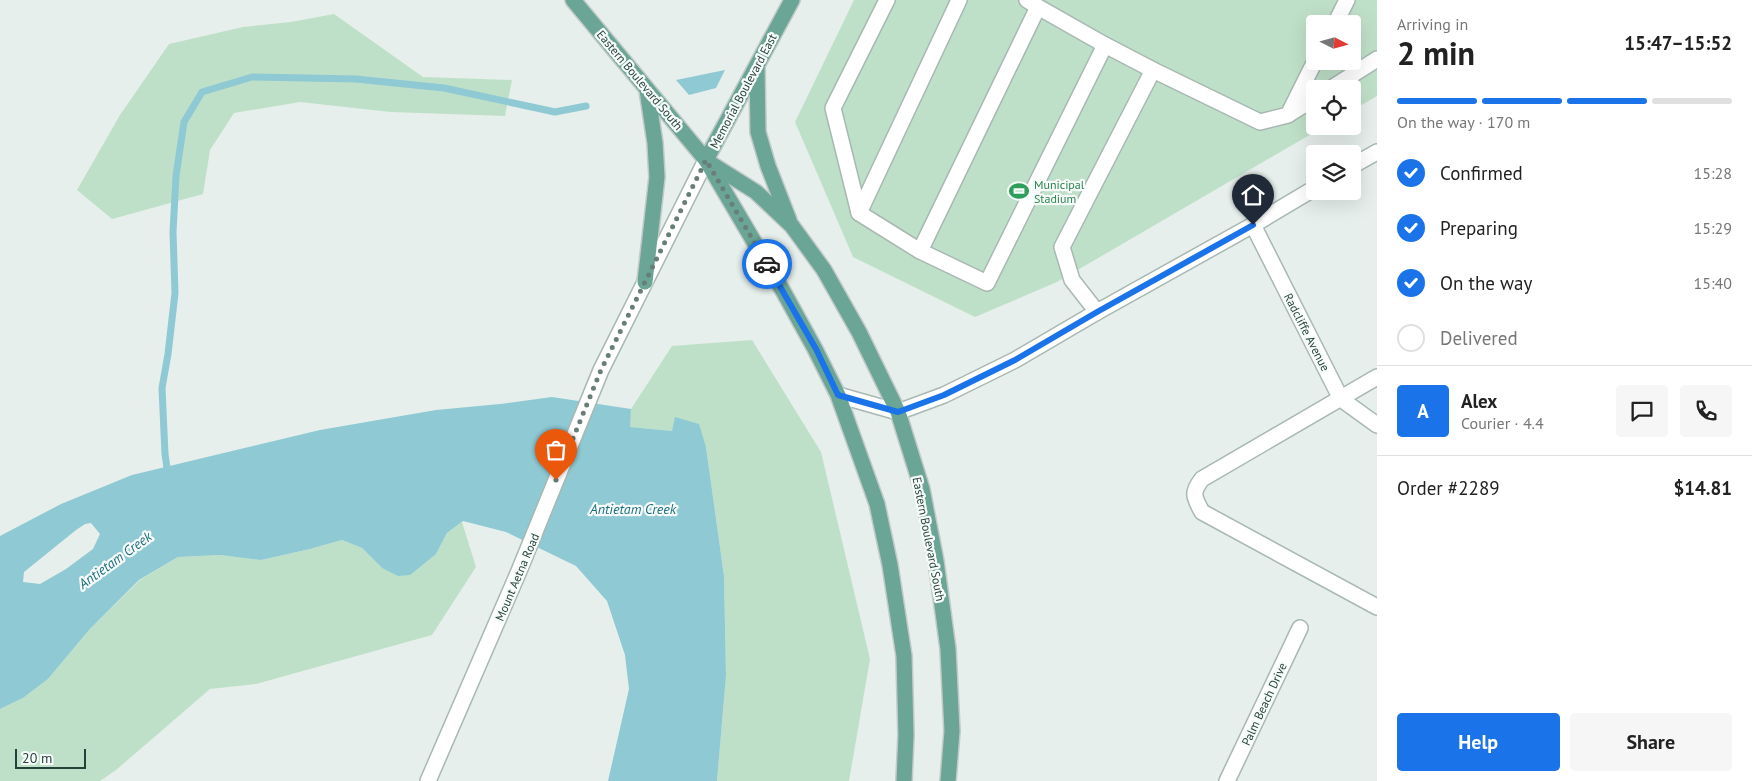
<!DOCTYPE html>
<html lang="en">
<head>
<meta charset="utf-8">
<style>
	body { margin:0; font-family:"PT Sans",sans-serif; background:#f6f6f6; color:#222; height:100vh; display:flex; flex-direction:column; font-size:19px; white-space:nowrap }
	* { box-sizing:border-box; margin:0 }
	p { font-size:16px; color:#767676 }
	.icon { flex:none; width:28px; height:28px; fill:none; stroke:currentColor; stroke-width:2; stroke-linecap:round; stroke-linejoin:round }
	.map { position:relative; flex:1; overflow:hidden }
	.details { display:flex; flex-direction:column; background:#fff; width:375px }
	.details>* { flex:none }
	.needle { width:32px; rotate:96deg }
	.controls { position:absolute; left:1306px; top:15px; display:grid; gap:10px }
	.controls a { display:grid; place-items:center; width:55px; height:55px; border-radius:5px; background:#fff; box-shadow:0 5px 20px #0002; font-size:25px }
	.scale { position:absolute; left:15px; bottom:12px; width:71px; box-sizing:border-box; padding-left:5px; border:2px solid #24423a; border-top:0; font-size:14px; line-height:18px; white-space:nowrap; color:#24423a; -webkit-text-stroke:4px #f7fbf9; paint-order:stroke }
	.pin { position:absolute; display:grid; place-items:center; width:42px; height:42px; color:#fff; margin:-51px -21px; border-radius:50% 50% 50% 0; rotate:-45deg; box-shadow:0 0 5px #0007 }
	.pin .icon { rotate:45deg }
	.courier { position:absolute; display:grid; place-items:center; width:50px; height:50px; margin:-25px; border:4px solid #1a73e8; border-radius:50%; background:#fff; color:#222; box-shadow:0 1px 6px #0007 }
	.overview em { font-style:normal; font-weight:700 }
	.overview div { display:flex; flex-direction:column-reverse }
	.overview { display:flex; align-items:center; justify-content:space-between; height:85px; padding:0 20px }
	h1 { font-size:32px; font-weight:700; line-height:38px }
	.bar { display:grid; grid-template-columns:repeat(4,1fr); gap:8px 5px; align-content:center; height:60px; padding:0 20px }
	.bar i { height:6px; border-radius:4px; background:#e0e0e0 }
	.bar .selected { background:#1a73e8 }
	.bar p { grid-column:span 4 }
	.line { display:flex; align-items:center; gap:12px; padding:0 20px; border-top:1px solid #e0e0e0 }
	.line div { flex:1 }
	.round { display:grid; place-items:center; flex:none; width:52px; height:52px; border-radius:5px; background:#f6f6f6 }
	ol { padding:0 20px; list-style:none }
	li { display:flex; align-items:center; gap:15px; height:55px }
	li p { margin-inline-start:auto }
	li .icon { padding:5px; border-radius:50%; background:#1a73e8; color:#fff; stroke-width:4 }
	li:last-child { color:#767676 }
	li i { width:28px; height:28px; border:2px solid #e0e0e0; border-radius:50% }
	.button { display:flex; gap:10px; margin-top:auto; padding:10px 20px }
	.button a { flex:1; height:58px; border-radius:5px; background:#1a73e8; color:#fff; font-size:20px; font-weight:700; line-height:58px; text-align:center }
	.button a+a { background:#f6f6f6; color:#222 }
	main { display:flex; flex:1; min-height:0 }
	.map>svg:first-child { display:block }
	.green { fill:#bfe0c8; fill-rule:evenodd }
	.water { fill:#8ec9d4; fill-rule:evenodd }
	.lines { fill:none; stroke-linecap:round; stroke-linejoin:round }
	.stream { stroke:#8ec9d4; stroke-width:7 }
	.minor-casing { stroke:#a8b8b2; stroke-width:18 }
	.major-casing { stroke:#c2cac8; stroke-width:18 }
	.minor { stroke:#fff; stroke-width:15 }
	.major { stroke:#6aa596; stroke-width:15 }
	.done { stroke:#687f78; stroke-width:5; stroke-dasharray:0 9 }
	.route { stroke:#1a73e8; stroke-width:6 }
	.labels { text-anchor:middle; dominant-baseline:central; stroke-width:4.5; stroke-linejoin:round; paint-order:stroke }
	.street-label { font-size:12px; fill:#24423a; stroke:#f7fbf9 }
	.leisure-label { font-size:12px; fill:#27864d; stroke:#f7fbf9; text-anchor:start }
	.water-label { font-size:14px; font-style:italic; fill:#1c6f80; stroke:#f7fbf9 }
</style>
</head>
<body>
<main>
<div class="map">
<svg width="1377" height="781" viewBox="0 0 1377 781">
	<rect width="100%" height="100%" fill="#e6efeb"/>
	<g class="green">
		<path d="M854,0h523v96l-24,14 -1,-21h-37v37h10l-268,156 -82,35 -122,-60 -58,-135zM1315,24h37v37h-37z"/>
		<path d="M334,14l89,63 89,3 -7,36 -114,-4 -91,-10 -66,11 -24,37 -7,44 -91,25 -35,-29 43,-75 49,-71 74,-17 48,-5z"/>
		<path d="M752,340l69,112 49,207 -21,122h-132l9,-105 -2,-100 -18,-129 -30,-30 -4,14 -43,-4 2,-18 41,-63z"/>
		<path d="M462,522l14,45 -44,68 -176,49 -46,5 -94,81 -16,11h-100v-72l23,-11 25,-19 41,-49 51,-50 38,-23 42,-2 41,5 49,-11 32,-9 20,8 20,20 54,-14 11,-21z"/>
	</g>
	<g class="water">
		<path d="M725,70l-9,18 -27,7 -13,-15z"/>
		<path d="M552,397l79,12 -1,18 42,4 3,-14 24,7 7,23 18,129 2,100 -9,105h-109l21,-92 -4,-34 -18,-54 -31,-35 -70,-34 -43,-11 -16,12 -11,21 -26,21 -12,1 -16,-8 -20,-20 -20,-8 -32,9 -49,11 -41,-5 -42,2 -39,23 -50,50 -41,49 -25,19 -23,11v-173l61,-32 71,-29 188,-45 116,-20 64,-6zM91,523l9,11 -7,15 -27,20 -26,15 -17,-2 1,-10 52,-42 9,-6z"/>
	</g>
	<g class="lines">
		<path class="stream" d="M168,475l-3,-21 -3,-66 6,-34 7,-61 -2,-61 3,-56 8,-54 18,-30 50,-15 104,2 88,9 111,24 31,-6"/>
		<defs>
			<g id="minor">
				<path d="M887,0l-54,108 26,105 61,38 67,32 118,-238"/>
				<path d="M1038,7l67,38 48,25 -91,177 10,33 25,32"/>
				<path d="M1335,24l12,-24"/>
				<path d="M1153,70l107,52 28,-7 27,-54"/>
				<path d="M1330,89l47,-30"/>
				<path d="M1289,114l26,-16"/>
				<path d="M1352,166l25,-14"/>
				<path d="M859,213l100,-213"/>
				<path d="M1253,225l88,174 36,26"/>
				<path d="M920,251l118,-244 -11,-7"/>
				<path d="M1377,377l-175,102c-11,14 -8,18 0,33l175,95"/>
				<path d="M838,395l60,17 46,-17 71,-35 82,-48 156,-87 62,-37"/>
				<path d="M428,781l91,-210 82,-201 105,-210"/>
				<path d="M1227,781l73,-153"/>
			</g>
			<g id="major">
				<path d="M573,0l133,160 77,131 32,58 23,46 39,109 13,61 14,91 2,79 -2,46"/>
				<path d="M757,66l1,66 10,34 21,54"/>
				<path d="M706,160l86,-160"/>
				<path d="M710,163l46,29 36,34 32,44 35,62 39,80 24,77 14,72 12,88 4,82 -4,50"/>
				<path d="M645,282l12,-105 -2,-34 -8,-53"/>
			</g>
		</defs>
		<use href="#minor" class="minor-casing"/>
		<use href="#major" class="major-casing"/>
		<use href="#minor" class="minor"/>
		<use href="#major" class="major"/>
	</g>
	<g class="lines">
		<path class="done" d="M556,480l45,-110 105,-210 61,104"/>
		<path class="route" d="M767,264l49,85 22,46 60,17 46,-17 71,-35 82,-48 156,-87"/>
	</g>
	<defs>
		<symbol id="stadium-bare" viewBox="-9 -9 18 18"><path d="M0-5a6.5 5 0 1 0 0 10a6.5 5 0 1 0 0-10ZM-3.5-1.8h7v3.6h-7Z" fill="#2e9e5b" stroke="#f7fbf9" stroke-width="2.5" paint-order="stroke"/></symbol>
	</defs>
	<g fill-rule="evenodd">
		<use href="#stadium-bare" x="1005" y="177" width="28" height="28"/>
	</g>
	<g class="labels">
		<g class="street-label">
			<text transform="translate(640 80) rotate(50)">Eastern Boulevard South</text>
			<text transform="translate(743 91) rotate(-62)">Memorial Boulevard East</text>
			<text transform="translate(1307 332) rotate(63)">Radcliffe Avenue</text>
			<text transform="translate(929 539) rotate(79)">Eastern Boulevard South</text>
			<text transform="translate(517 577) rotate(-67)">Mount Aetna Road</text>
			<text transform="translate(1264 704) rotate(-65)">Palm Beach Drive</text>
		</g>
		<g class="leisure-label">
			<text x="1034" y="184">Municipal<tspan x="1034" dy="14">Stadium</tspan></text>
		</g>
		<g class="water-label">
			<text x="633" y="509">Antietam Creek</text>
			<text transform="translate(115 560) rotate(-36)">Antietam Creek</text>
		</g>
	</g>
</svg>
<div class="controls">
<a><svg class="needle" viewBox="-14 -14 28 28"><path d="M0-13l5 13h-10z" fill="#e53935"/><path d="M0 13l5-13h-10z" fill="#767676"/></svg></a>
<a><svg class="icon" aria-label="locate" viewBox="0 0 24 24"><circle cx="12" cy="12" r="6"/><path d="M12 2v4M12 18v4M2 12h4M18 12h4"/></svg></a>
<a><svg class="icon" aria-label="layers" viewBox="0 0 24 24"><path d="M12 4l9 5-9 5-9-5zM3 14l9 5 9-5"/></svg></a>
</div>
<div class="scale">20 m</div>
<div class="pin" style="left:556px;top:480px;background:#ea580c"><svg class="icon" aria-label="bag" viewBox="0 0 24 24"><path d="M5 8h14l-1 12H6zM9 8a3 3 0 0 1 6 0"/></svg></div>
<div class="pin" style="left:1253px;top:225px;background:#1f2937"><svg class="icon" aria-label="home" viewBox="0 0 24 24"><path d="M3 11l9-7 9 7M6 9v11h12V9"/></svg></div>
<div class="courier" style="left:767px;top:264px"><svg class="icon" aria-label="car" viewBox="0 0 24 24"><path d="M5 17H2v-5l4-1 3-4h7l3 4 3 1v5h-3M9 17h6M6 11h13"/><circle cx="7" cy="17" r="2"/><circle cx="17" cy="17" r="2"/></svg></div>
</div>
<section class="details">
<div class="overview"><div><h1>2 min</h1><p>Arriving in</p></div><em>15:47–15:52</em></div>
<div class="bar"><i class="selected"></i><i class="selected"></i><i class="selected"></i><i></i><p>On the way · 170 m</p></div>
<ol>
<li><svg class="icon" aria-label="check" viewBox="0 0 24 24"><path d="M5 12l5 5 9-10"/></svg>Confirmed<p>15:28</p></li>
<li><svg class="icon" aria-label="check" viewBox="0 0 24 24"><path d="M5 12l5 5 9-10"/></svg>Preparing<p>15:29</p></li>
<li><svg class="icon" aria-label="check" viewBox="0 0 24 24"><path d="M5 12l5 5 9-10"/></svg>On the way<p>15:40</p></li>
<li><i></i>Delivered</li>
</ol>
<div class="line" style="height:90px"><b class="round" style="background:#1a73e8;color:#fff">A</b><div><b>Alex</b><p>Courier · 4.4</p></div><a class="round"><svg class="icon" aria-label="chat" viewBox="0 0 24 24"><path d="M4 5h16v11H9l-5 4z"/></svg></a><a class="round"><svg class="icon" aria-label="phone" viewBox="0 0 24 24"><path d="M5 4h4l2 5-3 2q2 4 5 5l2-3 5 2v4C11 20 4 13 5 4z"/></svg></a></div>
<div class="line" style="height:65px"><div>Order #2289</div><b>$14.81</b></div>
<div class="button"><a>Help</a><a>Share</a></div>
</section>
</main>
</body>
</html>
